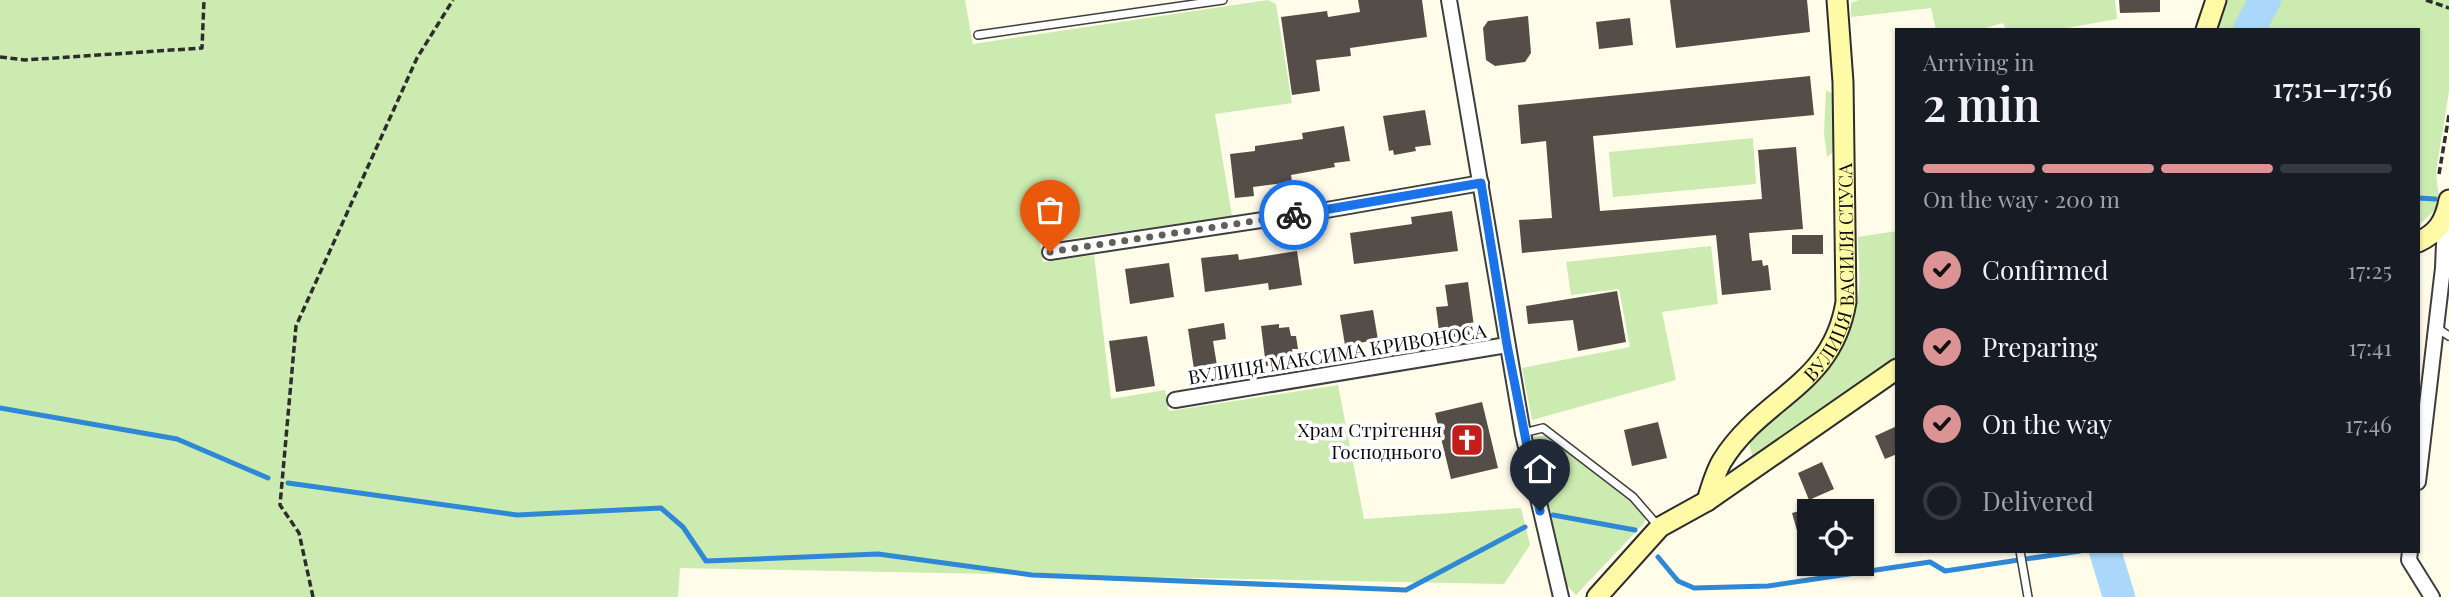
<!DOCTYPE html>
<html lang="en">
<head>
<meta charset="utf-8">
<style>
	body { margin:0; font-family:"Playfair Display",serif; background:#20242c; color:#f1f3f6; height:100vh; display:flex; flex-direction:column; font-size:26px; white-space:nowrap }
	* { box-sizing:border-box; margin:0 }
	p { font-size:23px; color:#9ea1a6 }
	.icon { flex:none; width:38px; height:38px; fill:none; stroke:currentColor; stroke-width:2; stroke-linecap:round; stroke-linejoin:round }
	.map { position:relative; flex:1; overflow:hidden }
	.side { position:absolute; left:1895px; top:28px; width:525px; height:525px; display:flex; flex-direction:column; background:#171b24; border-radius:0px; box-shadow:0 2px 5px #0004 }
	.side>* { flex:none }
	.controls { position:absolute; left:1797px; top:499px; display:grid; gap:14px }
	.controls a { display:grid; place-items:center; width:77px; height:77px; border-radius:0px; background:#171b24; box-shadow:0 2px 5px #0004; font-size:35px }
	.pin { position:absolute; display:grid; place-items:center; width:60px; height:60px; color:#fff; margin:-72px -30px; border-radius:50% 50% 50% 0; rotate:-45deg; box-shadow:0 0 7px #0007 }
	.pin .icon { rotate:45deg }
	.courier { position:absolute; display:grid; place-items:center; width:70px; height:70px; margin:-35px; border:5px solid #1a73e8; border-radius:50%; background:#fff; color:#222; box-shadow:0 2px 9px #0007 }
	.overview em { font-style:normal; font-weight:600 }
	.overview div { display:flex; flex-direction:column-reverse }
	.overview { display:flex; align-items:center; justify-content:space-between; height:119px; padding:0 28px }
	h1 { font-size:46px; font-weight:600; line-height:52px }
	.bar { display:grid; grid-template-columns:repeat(4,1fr); gap:10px 7px; align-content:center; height:84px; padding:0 28px }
	.bar i { height:9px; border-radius:5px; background:#363941 }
	.bar .selected { background:#dc9394 }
	.bar p { grid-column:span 4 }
	ol { padding:0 28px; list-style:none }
	li { display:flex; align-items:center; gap:21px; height:77px }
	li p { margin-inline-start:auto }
	li .icon { padding:7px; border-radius:50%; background:#dc9394; color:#111; stroke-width:4 }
	li:last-child { color:#9ea1a6 }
	li i { width:38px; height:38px; border:4px solid #363941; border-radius:50% }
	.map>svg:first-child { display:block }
	.green { fill:#ccebb1 }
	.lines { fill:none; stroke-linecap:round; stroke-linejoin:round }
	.stream { stroke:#2e88d5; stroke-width:5 }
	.river { stroke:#abd8fa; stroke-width:32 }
	.building { fill:#554d47 }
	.lane-casing { stroke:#3e3e3e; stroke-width:10 }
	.street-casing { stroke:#3e3e3e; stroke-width:18 }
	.secondary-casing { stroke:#2d2d2d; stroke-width:23 }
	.path { stroke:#2d2d2d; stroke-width:3.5; stroke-dasharray:7 3.5; stroke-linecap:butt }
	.lane { stroke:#fff; stroke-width:7 }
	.street { stroke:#fff; stroke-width:14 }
	.secondary { stroke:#fffaa5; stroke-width:19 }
	.done { stroke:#605f59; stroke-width:7; stroke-dasharray:0 12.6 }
	.route { stroke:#1a73e8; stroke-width:9 }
	.labels { text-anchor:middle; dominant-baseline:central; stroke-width:7; stroke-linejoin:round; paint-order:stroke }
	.street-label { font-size:19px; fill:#0b0b0b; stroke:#fff }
	.poi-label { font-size:19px; fill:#0b0b0b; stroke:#fff; text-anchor:end }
</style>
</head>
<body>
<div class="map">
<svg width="2449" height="597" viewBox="0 0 2449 597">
	<rect width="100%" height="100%" fill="#fffcea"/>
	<g class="green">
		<path d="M0,0h965l8,44 295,-44 8,4 16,99 -77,11 17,102 -192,27 3,19 51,-7 17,144 54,-9 4,21 169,-26 26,134 157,-11 9,37 -26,39 -824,-16 -2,29h-678z"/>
		<path d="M1859,0h256l2,19 -62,11h-49l-3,-7 -25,7h-42l-5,-22 -80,9v-14z"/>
		<path d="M2226,0h223v91l-13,81 3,29 -4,9 -16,15 -1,-195h-204z"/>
		<path d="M1826,90l8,5 -1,57 -6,5 -3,-25z"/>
		<path d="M1753,138l3,46 -143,13 -4,-45z"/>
		<path d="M1897,231v127l-126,89 -16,10 -3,-2 -3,-12c42,-42 102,-82 109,-146 3,-19 0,-40 0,-60z"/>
		<path d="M1711,246l7,58 -56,8 14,68 -144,40 -10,-52 108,-21 -11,-58 -48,6 -5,-33z"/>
		<path d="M1545,436l86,63 15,18 -2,6 -68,72 -11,-12 -34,-146z"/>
	</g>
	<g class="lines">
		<g class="stream">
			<path d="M2418,198l17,1"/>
			<path d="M0,408l177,31 91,39"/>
			<path d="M288,483l229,32 144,-7 22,19 23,34 172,-7 154,21 374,15 119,-63"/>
			<path d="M1553,515l82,15"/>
			<path d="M1658,557l20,24 16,7 74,-2 162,-24 15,9 135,-20"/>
		</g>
		<g class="river">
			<path d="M2249,30l16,-30"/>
			<path d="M2105,551l14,46"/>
		</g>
	</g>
	<g class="building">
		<path d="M1358,0h64l5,37 -77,11 1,8 -35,4 4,31 -28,4 -11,-78 46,-6 1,6 32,-5z"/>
		<path d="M1670,0h137l3,32 -134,16z"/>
		<path d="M2119,0h41v12l-40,1z"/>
		<path d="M1528,16l3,37 -6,9 -30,4 -9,-6 -3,-32 5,-7z"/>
		<path d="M1630,18l3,27 -34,4 -3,-27z"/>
		<path d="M1810,76l4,39 -221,21 7,75 162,-12 -4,-49 38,-3 7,82 -54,4 3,28 10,-1 1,6 5,-1 3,25 -49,5 -6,-60 -194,18 -3,-33 33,-2 -6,-77 -25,3 -3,-39z"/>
		<path d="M1425,110l6,35 -16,2 1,4 -22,4 -1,-5 -4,1 -6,-35z"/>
		<path d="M1344,126l6,35 -16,2 1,4 -44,8 1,7 -39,5 1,9 -19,2 -5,-44 25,-3v-5l48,-7 -1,-6z"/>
		<path d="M1452,211l6,40 -104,13 -4,-31 62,-9 -1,-7z"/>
		<rect x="1792" y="235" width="31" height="19"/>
		<path d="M1297,251l5,34 -33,5 -1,-7 -63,9 -4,-34 37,-4 1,6z"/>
		<path d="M1169,263l5,34 -44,7 -5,-35z"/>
		<path d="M1468,282l7,52 -35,5 -4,-32 12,-1 -3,-21z"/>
		<path d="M1617,291l9,51 -48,9 -5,-31 -45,4 -2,-18z"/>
		<path d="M1373,310l5,30 -33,5 -5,-30z"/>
		<path d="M1224,323l2,16 -13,2 5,31 -23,4 -7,-47z"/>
		<path d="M1279,324v4l10,-1 2,9h5l2,13h-6l2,13 -28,4 -5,-40z"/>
		<path d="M1147,336l8,50 -39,6 -7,-51z"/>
		<path d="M1482,402l16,66 -47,11 -16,-66z"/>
		<path d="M1658,422l9,36 -35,8 -8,-36z"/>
		<path d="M1897,426v28l-12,5 -10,-23z"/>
		<path d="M1822,462l12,27 -25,11 -11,-27z"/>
		<path d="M1810,508v51h-5l-13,-46z"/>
	</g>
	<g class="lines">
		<defs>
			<g id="lane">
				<path d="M978,35l245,-35"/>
				<path d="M2437,328l12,8"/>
				<path d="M1523,433l20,-5 90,69 26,30"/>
				<path d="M2020,551l8,46"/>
			</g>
			<g id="street">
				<path d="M1449,0l74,434 38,163"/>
				<path d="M1050,252l265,-40 166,-29"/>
				<path d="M1175,400l332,-55"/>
				<path d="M2418,482l25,-214 2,-49"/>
				<path d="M2410,551l-1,9 23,37"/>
			</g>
			<g id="secondary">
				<path d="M2206,30l10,-30"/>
				<path d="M2418,242c20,-9 27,-21 31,-42"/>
				<path id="s1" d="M1707,501c4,-14 8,-28 15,-40 40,-65 110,-74 124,-159l-3,-220 -6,-82"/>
				<path d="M1597,597l63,-70 47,-26 190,-132"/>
			</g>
		</defs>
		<use href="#lane" class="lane-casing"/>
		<use href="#street" class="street-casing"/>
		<use href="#secondary" class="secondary-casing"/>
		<g class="path">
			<path d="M2426,0l23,8"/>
			<path d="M0,57l25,3 177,-12 2,-48"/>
			<path d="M2439,174l10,-59"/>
			<path d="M313,597l-14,-64 -19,-28 16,-179 121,-268 36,-58"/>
		</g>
		<use href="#lane" class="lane"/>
		<use href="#street" class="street"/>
		<use href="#secondary" class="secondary"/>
	</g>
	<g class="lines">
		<path class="done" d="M1050,252l244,-37"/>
		<path class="route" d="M1294,215l187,-32 26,162 33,166"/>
	</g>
	<defs>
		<symbol id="church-square" viewBox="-11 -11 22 22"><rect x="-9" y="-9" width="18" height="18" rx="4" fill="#c31e1c" stroke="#fff"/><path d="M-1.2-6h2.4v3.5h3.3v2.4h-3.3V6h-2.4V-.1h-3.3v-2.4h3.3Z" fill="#fff"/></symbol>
	</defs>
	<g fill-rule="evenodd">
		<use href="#church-square" x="1448" y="421" width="38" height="38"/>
	</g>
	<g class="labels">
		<g class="street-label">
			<text stroke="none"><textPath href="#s1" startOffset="275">ВУЛИЦЯ ВАСИЛЯ СТУСА</textPath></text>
			<text transform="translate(1337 353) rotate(-9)">ВУЛИЦЯ МАКСИМА КРИВОНОСА</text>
		</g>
		<g class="poi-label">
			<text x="1442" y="429">Храм Стрітення<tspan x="1442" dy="22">Господнього</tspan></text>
		</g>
	</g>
</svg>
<div class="controls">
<a><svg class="icon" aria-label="locate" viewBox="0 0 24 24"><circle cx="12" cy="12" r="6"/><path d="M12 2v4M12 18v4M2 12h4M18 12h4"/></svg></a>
</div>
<div class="pin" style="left:1050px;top:252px;background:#ea580c"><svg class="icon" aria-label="bag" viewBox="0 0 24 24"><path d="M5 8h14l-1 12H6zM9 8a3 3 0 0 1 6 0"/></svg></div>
<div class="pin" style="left:1540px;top:511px;background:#1f2937"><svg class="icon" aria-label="home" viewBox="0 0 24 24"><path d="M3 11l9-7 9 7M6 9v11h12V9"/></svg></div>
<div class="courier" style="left:1294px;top:215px"><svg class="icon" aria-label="bike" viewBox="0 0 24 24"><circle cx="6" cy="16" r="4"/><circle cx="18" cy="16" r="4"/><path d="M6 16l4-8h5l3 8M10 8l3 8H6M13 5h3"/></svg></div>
<section class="side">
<div class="overview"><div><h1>2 min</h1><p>Arriving in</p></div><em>17:51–17:56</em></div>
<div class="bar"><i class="selected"></i><i class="selected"></i><i class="selected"></i><i></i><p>On the way · 200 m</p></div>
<ol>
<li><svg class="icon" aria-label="check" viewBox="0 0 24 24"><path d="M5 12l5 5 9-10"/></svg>Confirmed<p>17:25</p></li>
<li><svg class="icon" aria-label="check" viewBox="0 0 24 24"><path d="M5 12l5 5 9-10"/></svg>Preparing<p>17:41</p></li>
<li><svg class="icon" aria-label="check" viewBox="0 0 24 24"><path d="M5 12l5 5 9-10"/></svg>On the way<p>17:46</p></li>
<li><i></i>Delivered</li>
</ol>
</section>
</div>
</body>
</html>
